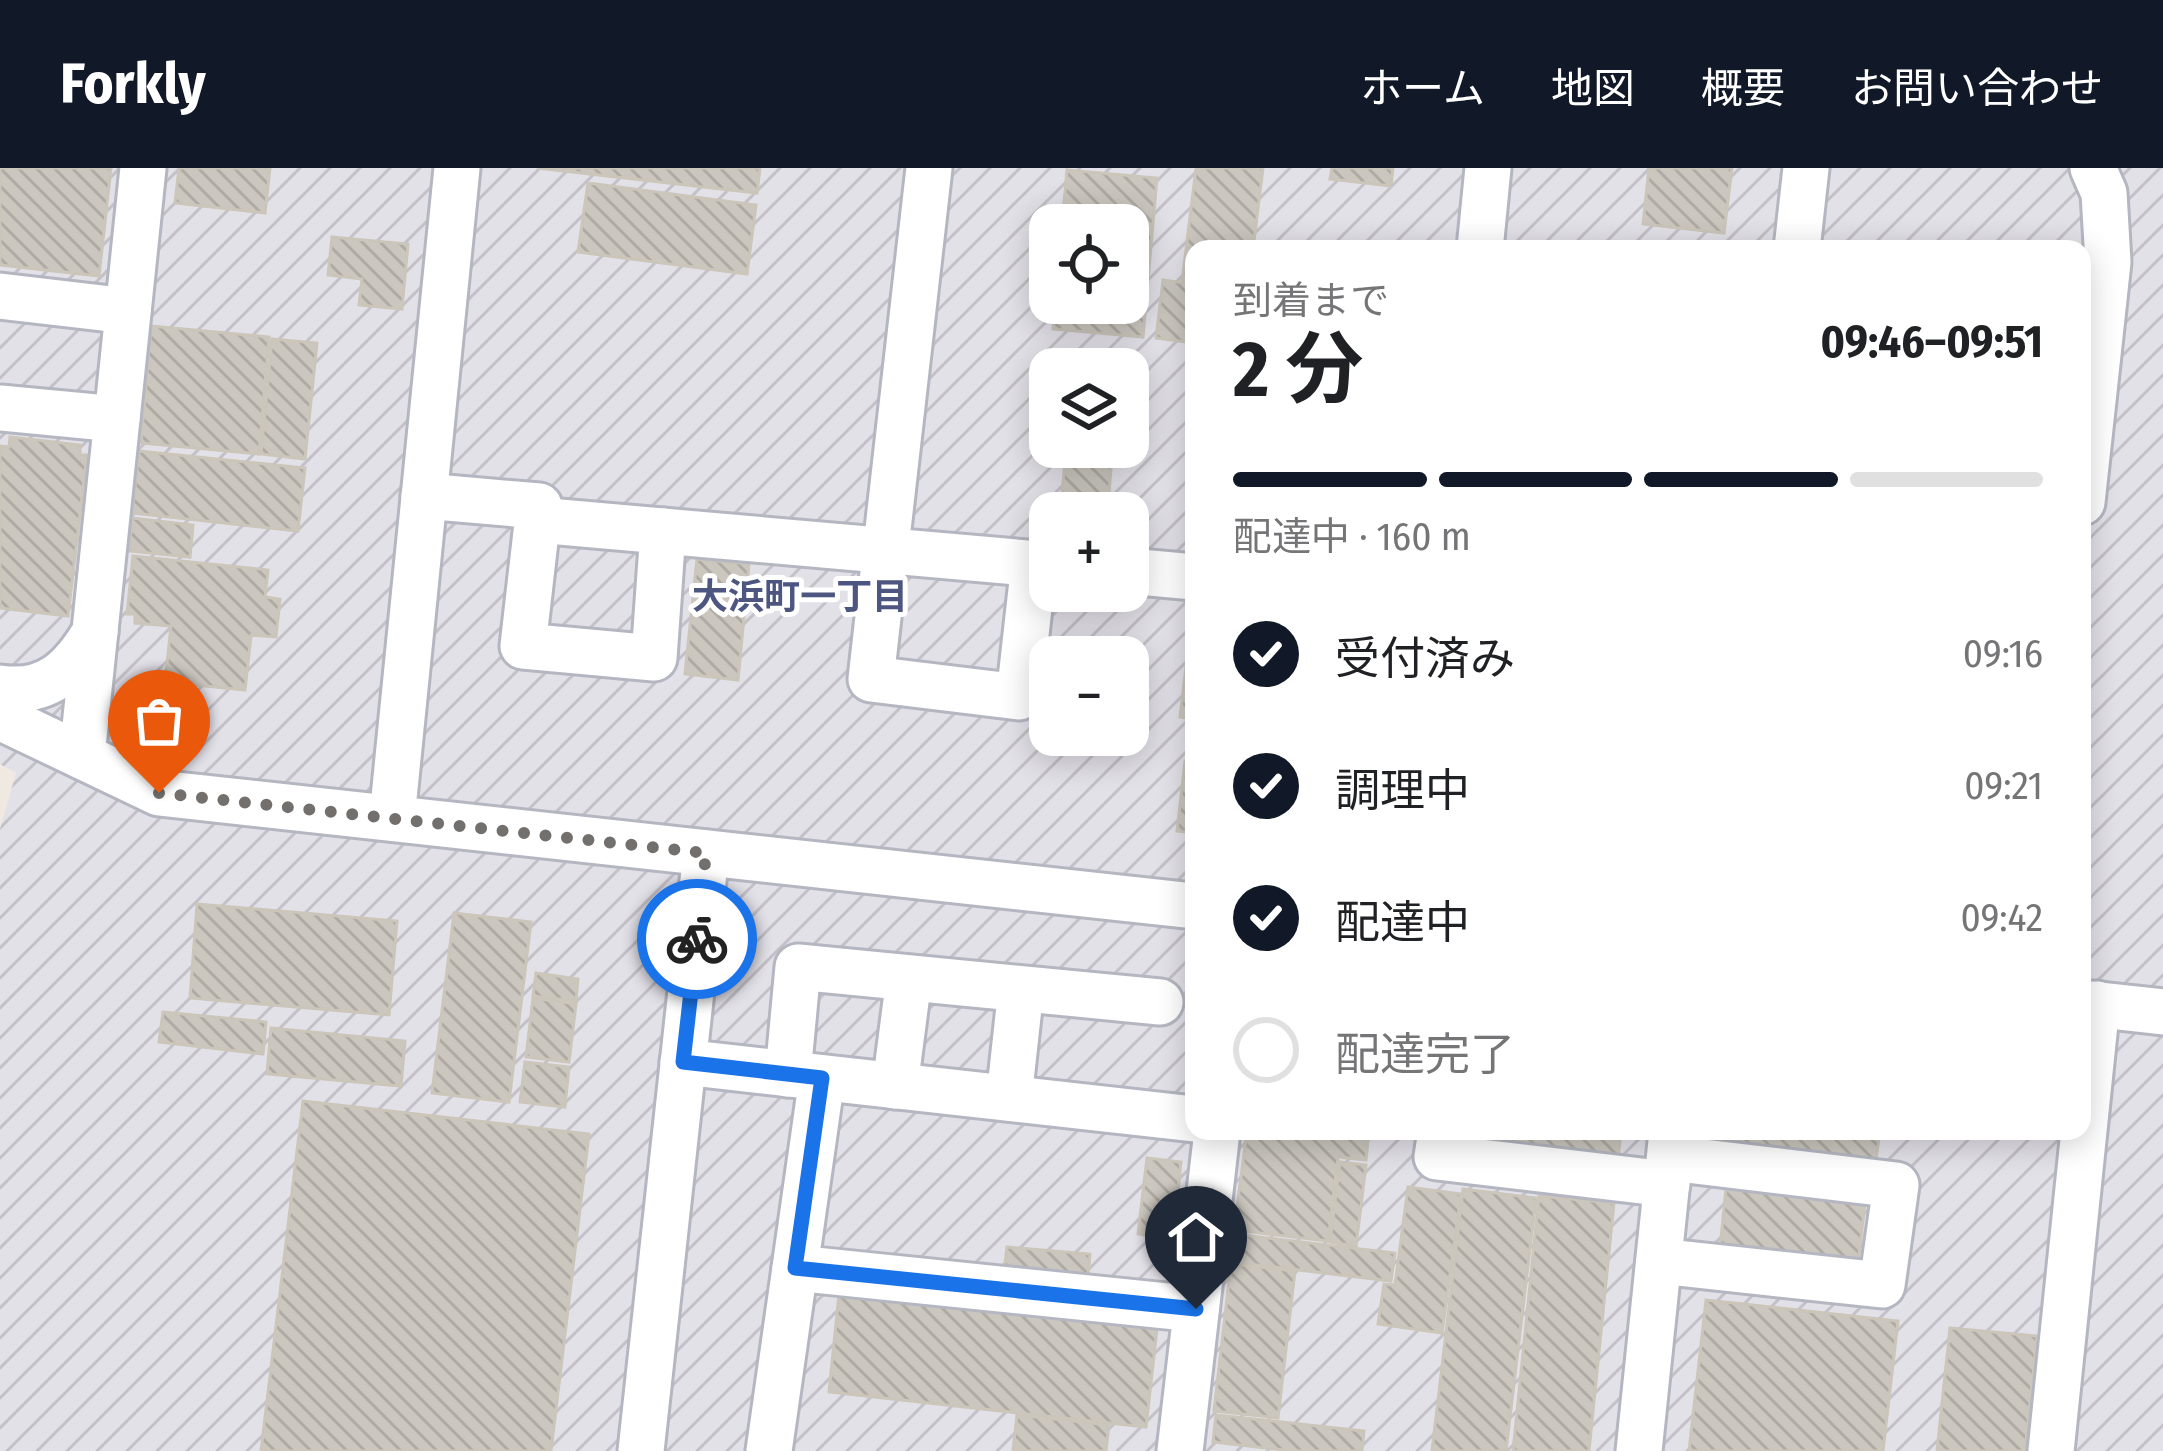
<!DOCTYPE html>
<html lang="ja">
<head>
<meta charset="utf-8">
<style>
	body { margin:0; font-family:"Fira Sans Condensed","Noto Sans JP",sans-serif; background:#f6f6f6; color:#202124; height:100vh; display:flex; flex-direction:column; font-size:45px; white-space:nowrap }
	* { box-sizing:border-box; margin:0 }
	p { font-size:39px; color:#757577 }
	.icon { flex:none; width:66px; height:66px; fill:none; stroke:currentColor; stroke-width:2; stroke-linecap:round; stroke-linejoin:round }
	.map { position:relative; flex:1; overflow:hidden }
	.drawer { position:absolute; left:1185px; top:72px; width:906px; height:900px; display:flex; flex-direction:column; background:#fff; border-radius:24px; box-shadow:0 6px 30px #0003 }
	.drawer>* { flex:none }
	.controls { position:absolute; left:1029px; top:36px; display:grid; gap:24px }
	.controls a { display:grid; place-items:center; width:120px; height:120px; border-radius:24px; background:#fff; box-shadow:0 6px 30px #0003; font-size:60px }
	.pin { position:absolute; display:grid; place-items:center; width:102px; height:102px; color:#fff; margin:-123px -51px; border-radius:50% 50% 50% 0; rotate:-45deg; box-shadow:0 0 12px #0007 }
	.pin .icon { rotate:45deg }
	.courier { position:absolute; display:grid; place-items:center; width:120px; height:120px; margin:-60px; border:9px solid #1a73e8; border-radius:50%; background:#fff; color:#222; box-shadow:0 3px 15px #0007 }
	.head em { font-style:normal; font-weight:700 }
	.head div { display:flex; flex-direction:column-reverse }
	.head { display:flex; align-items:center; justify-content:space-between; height:204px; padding:0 48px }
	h1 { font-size:78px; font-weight:700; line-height:90px }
	.bar { display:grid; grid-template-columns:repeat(4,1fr); gap:18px 12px; align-content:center; height:144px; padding:0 48px }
	.bar i { height:15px; border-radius:9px; background:#e0e0e0 }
	.bar .active { background:#111827 }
	.bar p { grid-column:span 4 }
	ol { padding:0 48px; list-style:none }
	li { display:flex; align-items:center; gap:36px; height:132px }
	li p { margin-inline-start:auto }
	li .icon { padding:12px; border-radius:50%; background:#111827; color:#fff; stroke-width:4 }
	li:last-child { color:#757577 }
	li i { width:66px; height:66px; border:6px solid #e0e0e0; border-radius:50% }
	header { display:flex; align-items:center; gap:72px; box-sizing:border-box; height:168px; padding:0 60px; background:#111827; color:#fff }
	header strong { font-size:57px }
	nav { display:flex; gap:66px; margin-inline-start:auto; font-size:42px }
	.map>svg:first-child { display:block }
	.industrial { fill:url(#industrial-furrows); fill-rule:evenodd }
	.building { fill:url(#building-back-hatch); stroke:#cbc5ba; stroke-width:3 }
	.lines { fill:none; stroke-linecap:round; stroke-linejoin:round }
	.minor-casing { stroke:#b4b7c1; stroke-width:51 }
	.minor { stroke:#fff; stroke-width:45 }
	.done { stroke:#726f6d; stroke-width:12; stroke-dasharray:0 21.6 }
	.route { stroke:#1a73e8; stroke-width:15 }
	.labels { text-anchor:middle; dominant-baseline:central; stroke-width:10; stroke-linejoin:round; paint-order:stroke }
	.neighbourhood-label { font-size:36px; font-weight:bold; fill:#4d5680; stroke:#fff }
</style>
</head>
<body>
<header>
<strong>Forkly</strong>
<nav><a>ホーム</a><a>地図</a><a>概要</a><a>お問い合わせ</a></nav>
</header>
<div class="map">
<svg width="2163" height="1283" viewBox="0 0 2163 1283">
	<defs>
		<pattern id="industrial-furrows" width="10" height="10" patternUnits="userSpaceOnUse" patternTransform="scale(3)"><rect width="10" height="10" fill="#e3e1e8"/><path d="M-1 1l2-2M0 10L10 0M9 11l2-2" fill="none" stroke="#c3c1c7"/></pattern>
		<pattern id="building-back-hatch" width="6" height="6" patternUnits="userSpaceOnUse" patternTransform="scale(3)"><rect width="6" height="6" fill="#cbc7bf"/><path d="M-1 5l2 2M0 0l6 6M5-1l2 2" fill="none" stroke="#afaba4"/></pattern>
	</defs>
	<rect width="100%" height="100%" fill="#efe9e1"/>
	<path class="industrial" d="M0,0h2163v1283h-2163v-622l16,-56 -16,-9zM1050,57h78v78h-78zM1194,81h888v882h-888zM1050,201h78v78h-78zM1050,345h78v78h-78zM1050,489h78v78h-78z"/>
	<g class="building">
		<path d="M0,0h111l-12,108 -99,-11z"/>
		<path d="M179,0h91l-5,45 -90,-10z"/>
		<path d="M537,0h223l-3,25z"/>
		<path d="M1196,0h67l-10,81h-59v34l-12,-1z"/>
		<path d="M1332,0h61l-2,18 -61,-7z"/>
		<path d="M1649,0h83l-8,65 -81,-9z"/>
		<path d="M1067,2l90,8 -14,159 -90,-8 2,-26h73v-78h-66z"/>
		<path d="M588,15l168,22 -9,69 -169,-22z"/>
		<path d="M332,69l76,7 -6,65 -43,-4 3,-26 -34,-4z"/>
		<path d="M1163,112l31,4v59l-38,-5z"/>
		<path d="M151,158l118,11 -10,117 -118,-11z"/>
		<path d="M272,171l45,4 -12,116 -44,-5z"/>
		<path d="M10,269l70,8v10h7l-19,161 -68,-8v-162l9,1z"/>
		<path d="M139,283l166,17 -7,63 -166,-18z"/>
		<path d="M1066,284l46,4 -4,51 -47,-4z"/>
		<path d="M132,350l61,7 -3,32 -61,-6z"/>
		<path d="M133,388l135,14 -3,27 15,2 -4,38 -25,-2 -6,55 -80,-8 6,-56 -36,-3v-9h-8z"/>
		<path d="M697,391l52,5 -11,116 -53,-6z"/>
		<path d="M1193,441h1v110l-14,-2z"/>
		<path d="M1185,593l9,1v71l-17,-2z"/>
		<path d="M197,736l200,17 -8,94 -199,-17z"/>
		<path d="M454,745l77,9 -22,180 -77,-9z"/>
		<path d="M536,805l42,6 -2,22 -43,-5z"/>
		<path d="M533,830l43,6 -7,58 -43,-5z"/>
		<path d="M163,844l103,10 -3,32 -104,-12z"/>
		<path d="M271,860l134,13 -4,45 -134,-12z"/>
		<path d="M525,894l44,5 -4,40 -45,-5z"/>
		<path d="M303,933l286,33 -38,317h-290z"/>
		<path d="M1247,963h122l-3,29 -28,-3 -10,84 -94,-11z"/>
		<path d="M1471,963h150l-3,30 -148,-18z"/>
		<path d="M1733,963h147l-5,36 -144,-17z"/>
		<path d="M1147,990l34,4 -8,76 -35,-4z"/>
		<path d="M1340,994l26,3 -10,81 -26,-4z"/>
		<path d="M1408,1019l53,7 -19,139 -64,-9 6,-40 11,1z"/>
		<path d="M1726,1020l139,15 -7,60 -138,-14z"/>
		<path d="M1463,1021l73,9 -30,253h-74z"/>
		<path d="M1539,1028l75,7 -25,248h-76z"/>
		<path d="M1235,1066l160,19 -4,28 -160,-19z"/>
		<path d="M1007,1079l83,7 -2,24 -84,-7z"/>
		<path d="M1231,1096l64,7 -17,147 -64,-7z"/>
		<path d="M839,1126l318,35 -11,98 -317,-35z"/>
		<path d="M1706,1132l192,21 -15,130h-194z"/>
		<path d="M1950,1160l87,8 -12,115h-88z"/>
		<path d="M1017,1247l92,10 -3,26h-93z"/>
		<path d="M1216,1247l148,16 -2,20h-69l-80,-9z"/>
	</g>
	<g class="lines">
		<defs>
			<g id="minor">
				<path d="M929,0l-58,511 148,18 15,-134"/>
				<path d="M1480,81l8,-81"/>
				<path d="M1797,81l9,-81"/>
				<path d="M0,128l128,15"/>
				<path d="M0,240l117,11"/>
				<path d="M424,328l115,10 -16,140 131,12 9,-127"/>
				<path d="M2082,334l26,-240 -4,-69 -11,-25"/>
				<path d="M537,352l513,45"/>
				<path d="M1128,403l66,6"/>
				<path d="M0,520c48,7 73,-19 95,-56"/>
				<path d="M0,549l159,76 1035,113"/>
				<path d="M82,588l61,-588"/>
				<path d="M392,650l65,-650"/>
				<path d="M2082,835l81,9"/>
				<path d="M683,894l511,57"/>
				<path d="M788,906l10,-107 362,35"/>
				<path d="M895,918l14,-108"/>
				<path d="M1009,930l12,-109"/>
				<path d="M1441,963l-4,26 230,27"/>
				<path d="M1659,1093l223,24 14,-100 -226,-27"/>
				<path d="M795,1100l401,41"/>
				<path d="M641,1283l65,-598"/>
				<path d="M769,1283l53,-373"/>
				<path d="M1180,1283l37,-320"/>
				<path d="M1639,1283l33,-319"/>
				<path d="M2051,1283l46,-447"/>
			</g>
		</defs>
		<use href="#minor" class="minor-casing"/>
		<use href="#minor" class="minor"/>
	</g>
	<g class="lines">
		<path class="done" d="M159,625l547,60 -9,86"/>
		<path class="route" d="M697,771l-14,123 139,16 -27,190 401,41"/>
	</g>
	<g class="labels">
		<g class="neighbourhood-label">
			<text x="800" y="429">大浜町一丁目</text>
		</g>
	</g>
</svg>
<div class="controls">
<a><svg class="icon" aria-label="locate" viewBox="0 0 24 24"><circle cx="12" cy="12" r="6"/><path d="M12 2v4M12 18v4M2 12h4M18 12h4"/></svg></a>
<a><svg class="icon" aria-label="layers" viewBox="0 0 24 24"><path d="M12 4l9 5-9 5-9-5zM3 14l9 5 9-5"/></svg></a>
<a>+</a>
<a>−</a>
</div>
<div class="pin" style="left:159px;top:625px;background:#ea580c"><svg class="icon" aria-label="bag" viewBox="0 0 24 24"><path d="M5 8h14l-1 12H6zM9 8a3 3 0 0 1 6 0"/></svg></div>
<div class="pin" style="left:1196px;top:1141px;background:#1f2937"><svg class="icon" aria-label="home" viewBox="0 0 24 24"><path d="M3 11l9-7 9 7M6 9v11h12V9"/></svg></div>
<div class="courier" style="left:697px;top:771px"><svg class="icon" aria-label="bike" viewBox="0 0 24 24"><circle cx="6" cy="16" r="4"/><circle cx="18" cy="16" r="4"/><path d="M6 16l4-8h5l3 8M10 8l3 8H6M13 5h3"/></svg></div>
<section class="drawer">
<div class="head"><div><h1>2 分</h1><p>到着まで</p></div><em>09:46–09:51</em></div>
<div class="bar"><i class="active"></i><i class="active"></i><i class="active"></i><i></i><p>配達中 · 160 m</p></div>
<ol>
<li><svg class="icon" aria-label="check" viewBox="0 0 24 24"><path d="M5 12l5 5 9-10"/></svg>受付済み<p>09:16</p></li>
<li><svg class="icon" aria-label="check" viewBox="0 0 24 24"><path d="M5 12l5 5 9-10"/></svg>調理中<p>09:21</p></li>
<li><svg class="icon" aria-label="check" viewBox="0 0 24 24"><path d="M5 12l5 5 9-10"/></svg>配達中<p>09:42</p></li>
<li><i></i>配達完了</li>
</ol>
</section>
</div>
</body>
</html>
